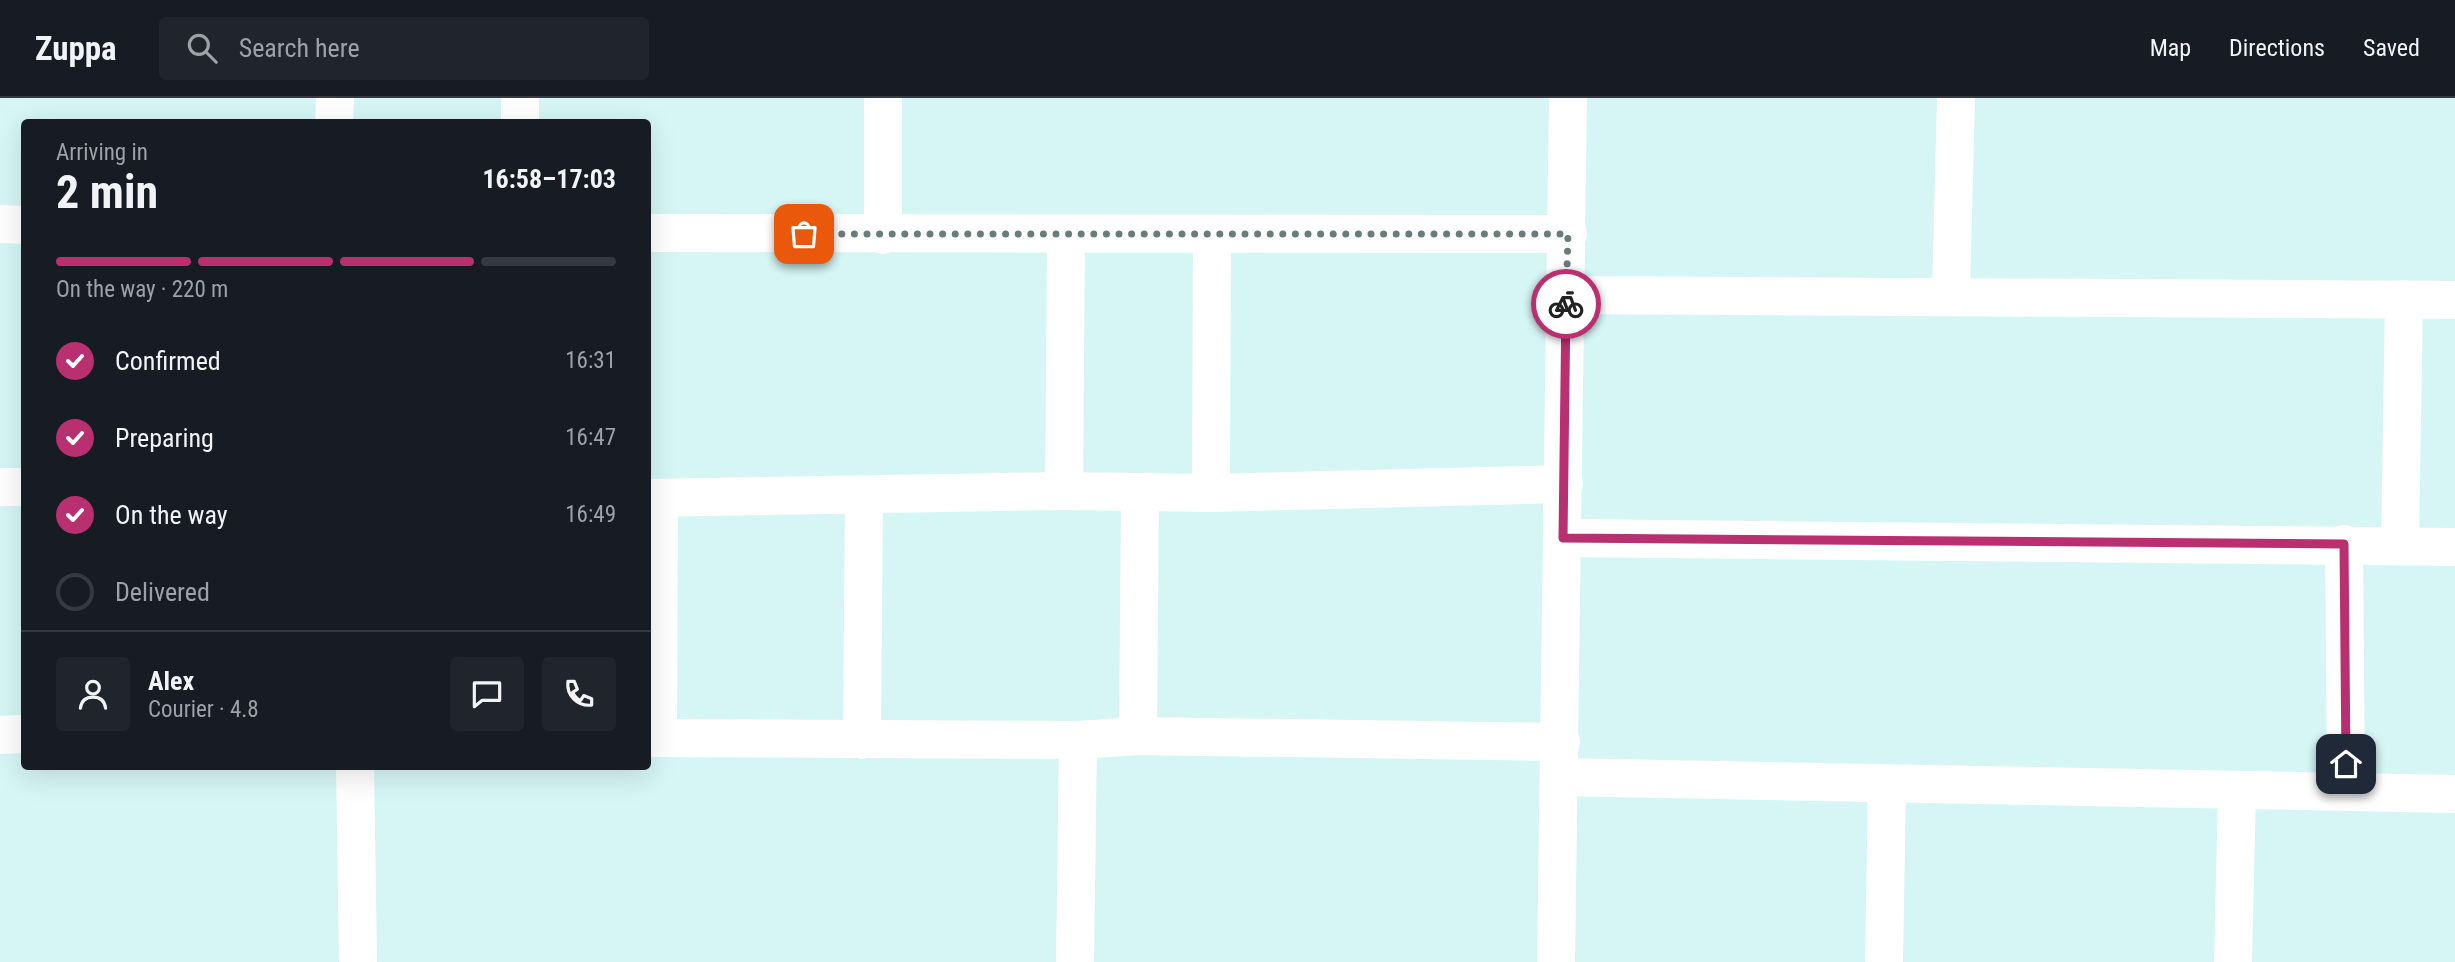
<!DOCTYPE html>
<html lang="en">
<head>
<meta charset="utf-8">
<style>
	body { margin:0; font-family:"Roboto Condensed",sans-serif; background:#20242c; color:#f1f3f6; height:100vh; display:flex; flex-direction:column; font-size:26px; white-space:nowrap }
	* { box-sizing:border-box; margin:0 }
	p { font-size:23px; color:#9ea1a6 }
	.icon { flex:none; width:38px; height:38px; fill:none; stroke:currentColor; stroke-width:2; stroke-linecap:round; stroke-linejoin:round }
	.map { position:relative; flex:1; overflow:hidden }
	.panel { position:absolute; left:21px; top:21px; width:630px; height:651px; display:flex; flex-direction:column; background:#171b24; border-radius:7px; box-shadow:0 7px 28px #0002 }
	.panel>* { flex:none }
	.pin { position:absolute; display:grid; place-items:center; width:60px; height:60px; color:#fff; margin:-30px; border-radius:14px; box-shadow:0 4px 10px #0006 }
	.courier { position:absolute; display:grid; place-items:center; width:70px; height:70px; margin:-35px; border:5px solid #b8306f; border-radius:50%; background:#fff; color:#222; box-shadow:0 2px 9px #0007 }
	.head em { font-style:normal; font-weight:700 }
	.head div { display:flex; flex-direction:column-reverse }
	.head { display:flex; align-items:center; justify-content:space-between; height:119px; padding:0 35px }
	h1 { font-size:46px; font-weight:700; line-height:52px }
	.bar { display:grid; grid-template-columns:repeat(4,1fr); gap:10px 7px; align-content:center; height:84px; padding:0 35px }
	.bar i { height:9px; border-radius:5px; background:#363941 }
	.bar .on { background:#b8306f }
	.bar p { grid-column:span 4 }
	.line { display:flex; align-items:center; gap:18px; padding:0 35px; border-top:2px solid #363941 }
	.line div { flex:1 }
	.round { display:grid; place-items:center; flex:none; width:74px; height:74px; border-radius:7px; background:#20242c }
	ol { padding:0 35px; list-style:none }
	li { display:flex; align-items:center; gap:21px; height:77px }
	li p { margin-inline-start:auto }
	li .icon { padding:7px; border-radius:50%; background:#b8306f; color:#fff; stroke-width:4 }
	li:last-child { color:#9ea1a6 }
	li i { width:38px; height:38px; border:4px solid #363941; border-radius:50% }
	header { display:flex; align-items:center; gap:42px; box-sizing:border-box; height:98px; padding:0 35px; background:#171b24; border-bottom:2px solid #363941 }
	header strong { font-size:33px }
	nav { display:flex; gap:38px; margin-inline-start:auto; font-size:24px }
	.search { width:490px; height:63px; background:#20242c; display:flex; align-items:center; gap:18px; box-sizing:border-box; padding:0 24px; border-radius:7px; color:#9ea1a6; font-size:26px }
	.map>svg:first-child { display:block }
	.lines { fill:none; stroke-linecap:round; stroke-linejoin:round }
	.minor { stroke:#fff; stroke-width:38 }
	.done { stroke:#687c7b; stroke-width:7; stroke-dasharray:0 12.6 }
	.route { stroke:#b8306f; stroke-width:9 }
</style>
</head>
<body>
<header>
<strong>Zuppa</strong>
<div class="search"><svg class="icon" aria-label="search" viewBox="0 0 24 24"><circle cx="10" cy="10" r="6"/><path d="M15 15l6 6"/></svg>Search here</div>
<nav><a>Map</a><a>Directions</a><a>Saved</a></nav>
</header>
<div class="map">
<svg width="2455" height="864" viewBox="0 0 2455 864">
	<rect width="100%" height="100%" fill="#d5f6f5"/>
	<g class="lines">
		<g class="minor">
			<path d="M883,0v137"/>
			<path d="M334,24l1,-24"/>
			<path d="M520,24v-24"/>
			<path d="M0,126l24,1"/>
			<path d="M648,135l920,1"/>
			<path d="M1566,197l889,5"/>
			<path d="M1951,197l5,-197"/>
			<path d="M0,389h24"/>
			<path d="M1064,393l2,-257"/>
			<path d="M1211,395l1,-258"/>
			<path d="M648,400l416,-7 147,2 353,-9"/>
			<path d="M1564,440l891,9"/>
			<path d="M2344,446l2,247"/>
			<path d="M2400,448l4,-247"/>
			<path d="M0,637l24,-1"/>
			<path d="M1138,638l2,-243"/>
			<path d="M648,640l430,2 60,-4 423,6"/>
			<path d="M658,640l1,-240"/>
			<path d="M862,642l2,-244"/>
			<path d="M355,668l3,196"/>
			<path d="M1559,679l896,17"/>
			<path d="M1075,864l3,-222"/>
			<path d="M1556,864l12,-864"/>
			<path d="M1884,864l3,-177"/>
			<path d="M2233,864l4,-171"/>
		</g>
	</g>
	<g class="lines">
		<path class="done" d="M804,136h764l-2,70"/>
		<path class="route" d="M1566,206l-3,234 781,6 2,220"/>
	</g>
</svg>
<div class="pin" style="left:804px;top:136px;background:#ea580c"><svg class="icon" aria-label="bag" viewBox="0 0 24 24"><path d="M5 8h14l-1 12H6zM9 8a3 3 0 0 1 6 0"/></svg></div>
<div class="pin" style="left:2346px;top:666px;background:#1f2937"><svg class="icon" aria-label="home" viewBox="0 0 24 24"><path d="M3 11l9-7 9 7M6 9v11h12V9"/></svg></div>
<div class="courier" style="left:1566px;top:206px"><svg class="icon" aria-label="bike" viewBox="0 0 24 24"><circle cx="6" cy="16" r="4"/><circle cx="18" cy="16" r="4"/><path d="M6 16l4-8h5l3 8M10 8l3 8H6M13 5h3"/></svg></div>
<section class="panel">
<div class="head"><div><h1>2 min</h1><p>Arriving in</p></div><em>16:58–17:03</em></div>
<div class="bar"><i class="on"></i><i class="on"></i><i class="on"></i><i></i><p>On the way · 220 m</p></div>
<ol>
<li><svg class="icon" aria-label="check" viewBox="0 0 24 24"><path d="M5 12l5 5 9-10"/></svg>Confirmed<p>16:31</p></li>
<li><svg class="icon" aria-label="check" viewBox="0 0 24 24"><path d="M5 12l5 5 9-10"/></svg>Preparing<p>16:47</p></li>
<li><svg class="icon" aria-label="check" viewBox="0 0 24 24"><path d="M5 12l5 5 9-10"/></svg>On the way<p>16:49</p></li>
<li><i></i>Delivered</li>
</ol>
<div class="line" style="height:126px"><a class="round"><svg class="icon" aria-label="person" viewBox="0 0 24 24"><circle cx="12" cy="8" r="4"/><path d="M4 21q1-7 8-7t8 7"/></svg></a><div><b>Alex</b><p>Courier · 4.8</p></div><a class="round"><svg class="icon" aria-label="chat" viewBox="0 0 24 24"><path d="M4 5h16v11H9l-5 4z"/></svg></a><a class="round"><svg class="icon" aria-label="phone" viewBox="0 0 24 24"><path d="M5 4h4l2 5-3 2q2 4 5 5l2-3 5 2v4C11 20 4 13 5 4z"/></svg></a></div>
</section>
</div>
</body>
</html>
